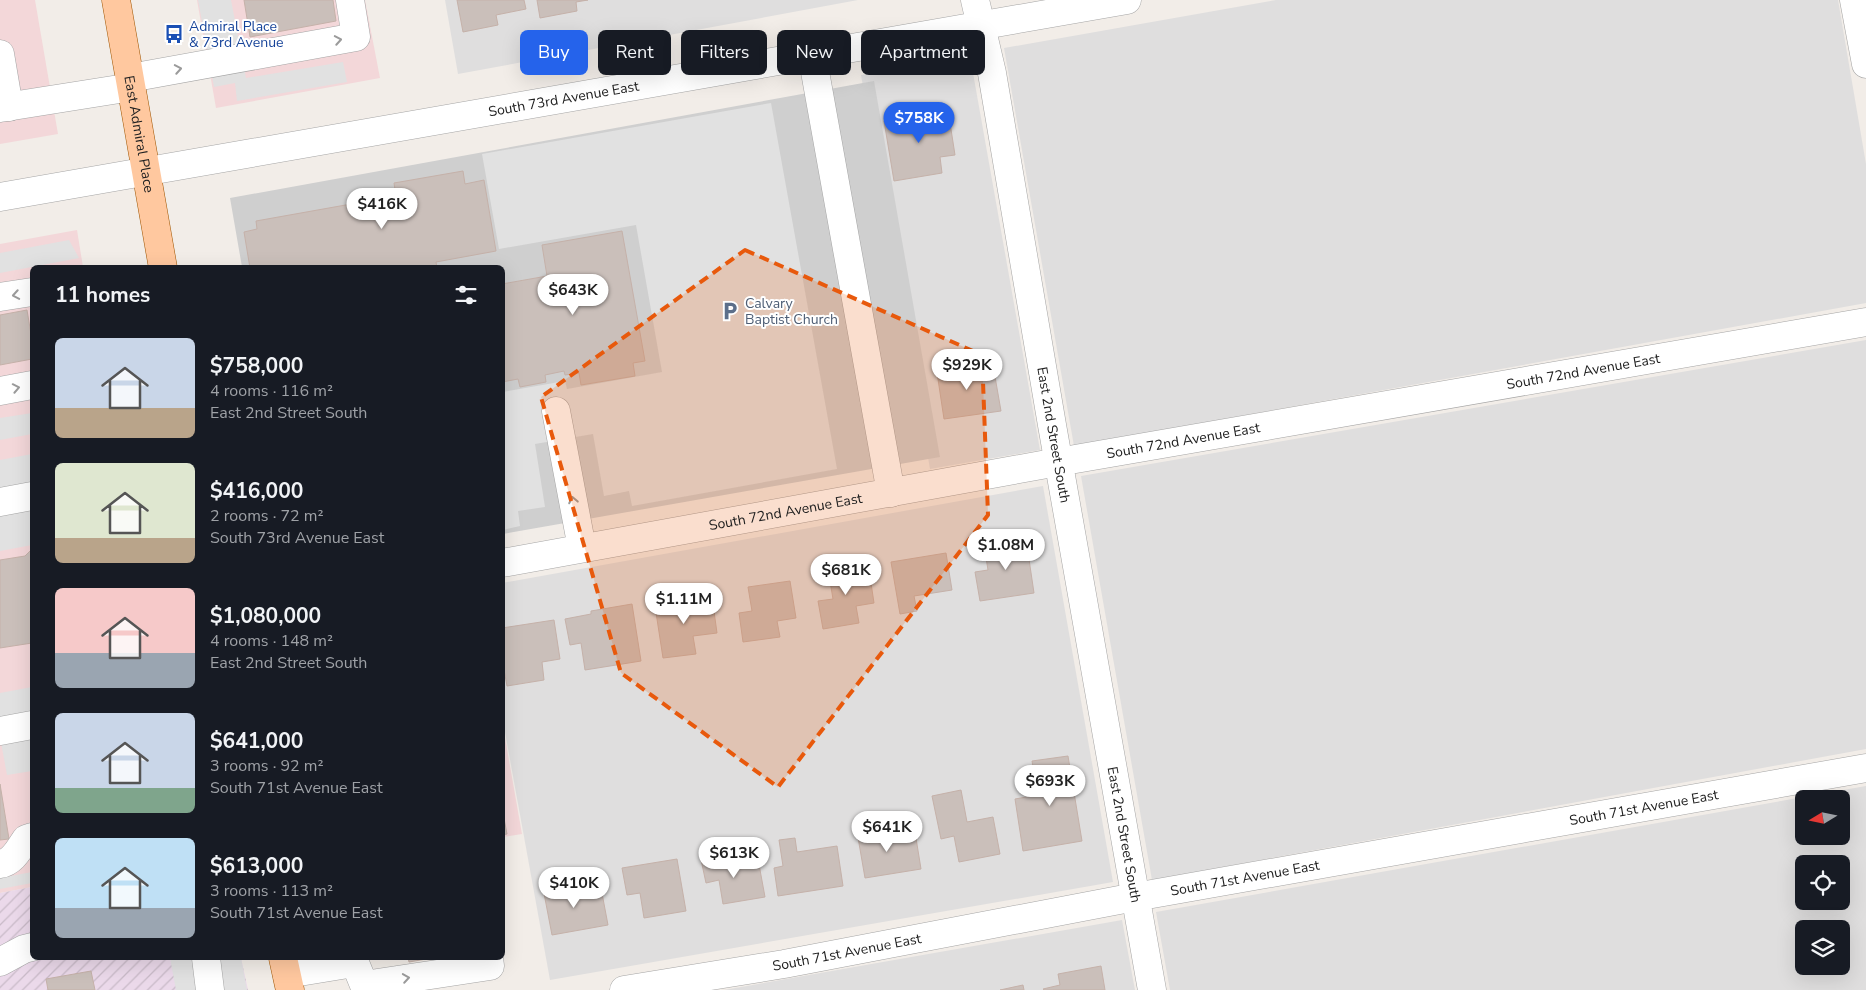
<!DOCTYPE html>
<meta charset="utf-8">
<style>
body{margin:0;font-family:"Nunito Sans",sans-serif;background:#242831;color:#f1f3f6;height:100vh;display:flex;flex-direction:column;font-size:19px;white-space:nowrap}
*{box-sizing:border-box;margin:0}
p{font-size:16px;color:#9ea1a6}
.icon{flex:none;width:28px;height:28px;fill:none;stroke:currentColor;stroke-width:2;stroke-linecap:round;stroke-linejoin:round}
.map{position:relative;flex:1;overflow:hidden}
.details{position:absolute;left:30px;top:265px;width:475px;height:695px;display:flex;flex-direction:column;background:#171b24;border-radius:8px;box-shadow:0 5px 20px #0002}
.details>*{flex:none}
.hud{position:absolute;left:520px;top:30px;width:475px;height:45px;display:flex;gap:10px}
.needle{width:32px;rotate:260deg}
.controls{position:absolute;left:1795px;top:790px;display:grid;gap:10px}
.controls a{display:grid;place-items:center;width:55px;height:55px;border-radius:8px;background:#171b24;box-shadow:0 5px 20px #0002;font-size:25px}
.price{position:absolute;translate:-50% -42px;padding:0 11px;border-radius:18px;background:#fff;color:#222;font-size:16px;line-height:32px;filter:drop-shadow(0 1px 2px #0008)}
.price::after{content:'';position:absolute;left:50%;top:30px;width:15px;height:11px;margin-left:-8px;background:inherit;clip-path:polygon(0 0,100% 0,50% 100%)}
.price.active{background:#2563eb;color:#fff}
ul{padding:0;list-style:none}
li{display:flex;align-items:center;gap:15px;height:125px;padding:0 25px}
li span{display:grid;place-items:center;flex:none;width:140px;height:100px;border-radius:8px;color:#555}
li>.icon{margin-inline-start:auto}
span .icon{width:60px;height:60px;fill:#fffc;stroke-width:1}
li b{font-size:21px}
h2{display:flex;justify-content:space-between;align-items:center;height:60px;padding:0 25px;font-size:21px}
.tag{padding:0 18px;border-radius:8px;background:#171b24;box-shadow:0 5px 20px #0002;font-size:18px;line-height:45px}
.tag.active{background:#2563eb;color:#fff}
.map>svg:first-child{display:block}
</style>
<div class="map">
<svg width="1866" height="990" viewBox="0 0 1866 990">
<defs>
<pattern id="industrial-furrows" width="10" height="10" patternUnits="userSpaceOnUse" patternTransform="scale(1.25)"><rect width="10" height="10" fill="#ebd9ea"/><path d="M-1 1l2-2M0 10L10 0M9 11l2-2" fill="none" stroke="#c9bac8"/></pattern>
</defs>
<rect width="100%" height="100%" fill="#f2ede8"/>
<g fill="#dfdede" fill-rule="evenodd">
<path d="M445,0H858L458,74Z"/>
<path d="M1276,0H1838L1866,164V303L1074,446L1004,48Z"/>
<path d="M970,56L1040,450L930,469L861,75Z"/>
<path d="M1866,340V749L1152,880L1081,476Z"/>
<path d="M1043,486L1113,882L550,980L503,721L502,583Z"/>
<path d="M1866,786V990H1170L1156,912ZM1804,799H1841V836H1804ZM1804,864H1841V901H1804ZM1804,929H1841V966H1804Z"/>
<path d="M1122,920L1135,990H724Z"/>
</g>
<g fill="#f3d7d9">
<path d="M0,0H35L58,134L0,144Z"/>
<path d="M197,0H365L380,78L216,108Z"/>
<path d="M77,230L83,267L32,268V887L0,893V244Z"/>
<path d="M502,721L522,834L503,837H502Z"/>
</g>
<path fill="url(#industrial-furrows)" d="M32,887V958H241L248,990H0V893Z"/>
<path fill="#cfcfcf" d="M874,81L940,457L503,534L502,268L242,267L230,198Z"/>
<g fill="#e1e1e1">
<path d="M198,0H231L246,78L343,62L347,82L237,101L235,83L214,87Z"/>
<path d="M771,103L837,469L632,506L629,491L604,496L593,434L535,444L545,507L518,511L520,526L503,530V392L565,381L567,389L662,372L636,225L499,249L482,154Z"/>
<path d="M69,240L79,258L0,273V253Z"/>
<path d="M32,413V434L0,440V418Z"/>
<path d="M32,454V522L31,523L32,545L0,551V460Z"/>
<path d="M32,687V771L7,775L0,737V693Z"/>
<path d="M32,872V883L0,889V878Z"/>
<path d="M170,958H241L247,990H176Z"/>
</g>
<g fill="#cabfba" stroke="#c5b1a9">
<path d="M244,0H333L336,21L250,37Z"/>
<path d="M457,0H524L526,9L496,15L498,25L463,32Z"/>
<path d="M537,0H588L576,2L577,11L540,18Z"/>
<path d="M948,110L955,155L940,157L942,173L894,181L884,121Z"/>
<path d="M463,171L465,184L484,180L496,251L436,262L437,268H250L244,232L257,229L256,221L396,196L394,183Z"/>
<path d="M622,231L645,361L633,363L635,376L581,385L579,373L565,375L564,371L545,375L546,382L520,387L518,379L502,382V284L547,276L542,245Z"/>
<path d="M27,310L32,340V359L0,365V315Z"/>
<path d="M965,361L967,375L994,371L1001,411L944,419L936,366Z"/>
<path d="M1026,539L1034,593L980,601L975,572L988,570L984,545Z"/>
<path d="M32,549V643L0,648V560L25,556Z"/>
<path d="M946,553L952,590L914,596L917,611L900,614L891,562Z"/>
<path d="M868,563L874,603L856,606L859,623L823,629L818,601L833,599L828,569Z"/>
<path d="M790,581L796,618L777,621L780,637L743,642L739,613L752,611L748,587Z"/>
<path d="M712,597L717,633L693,636L696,654L663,658L655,606Z"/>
<path d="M632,604L641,661L585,670L581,643L570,645L565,619L591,614V611Z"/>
<path d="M554,620L560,659L542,662L544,680L507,686L502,659V628Z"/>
<path d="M1068,756L1082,841L1023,851L1015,799L1038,795L1032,761Z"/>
<path d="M0,784L9,839L0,840Z"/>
<path d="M961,790L967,822L993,817L1000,854L959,862L954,836L941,839L932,796Z"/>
<path d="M502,808L507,834L502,835Z"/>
<path d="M873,824L875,839L915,832L921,869L865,878L856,826Z"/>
<path d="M795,838L797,852L837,846L843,886L778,896L774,868L783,866L779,840Z"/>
<path d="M716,852L718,866L758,859L765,897L723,904L719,880L706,883L700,855Z"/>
<path d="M677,859L686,911L644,918L640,893L627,895L622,868Z"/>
<path d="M559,880L562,894L601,888L608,925L552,935L542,883Z"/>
<path d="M408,958H432L409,962Z"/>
<path d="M1101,966L1105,990H1044L1043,989L1060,985L1058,974Z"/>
<path d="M91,971L95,990H48L46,979Z"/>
<path d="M1023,985L1024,990H1000Z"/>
</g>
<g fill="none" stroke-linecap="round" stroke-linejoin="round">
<g stroke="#a5a5a5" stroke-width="29">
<g id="minor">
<path id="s1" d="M975,0L992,73L1052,425L1152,990"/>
<path d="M1854,0L1866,64"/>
<path d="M0,54L9,107"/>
<path d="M812,55L891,493"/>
<path d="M130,78L356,37L350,0"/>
<path d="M0,108L132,87"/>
<path id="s2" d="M0,197L1127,0"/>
<path d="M0,297L32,292"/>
<path d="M0,391L32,385"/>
<path d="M556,411L582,548"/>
<path d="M0,502L32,496"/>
<path id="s3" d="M502,563L1058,462L1866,322"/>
<path d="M0,731L32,725"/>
<path d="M0,864C13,862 19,849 26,839L32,837"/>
<path d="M206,958L210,990"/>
<path d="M353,958L364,985L490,966L489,958"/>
<path d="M0,962L24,949L32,947"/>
<path d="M287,974L354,963"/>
<path id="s4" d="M624,990L784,964L1135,897L1866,768"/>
</g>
</g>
<g stroke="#9e5400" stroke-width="29">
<g id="major">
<path id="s5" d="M116,0L163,268"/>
<path d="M283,958L290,990"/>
</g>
</g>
<use href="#minor" stroke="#fff" stroke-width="28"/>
<use href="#major" stroke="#ffc89f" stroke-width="28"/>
</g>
<defs><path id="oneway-chevron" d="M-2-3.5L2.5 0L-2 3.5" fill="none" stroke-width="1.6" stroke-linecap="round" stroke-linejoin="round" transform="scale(1.25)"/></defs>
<g stroke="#9b9b9b">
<use href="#oneway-chevron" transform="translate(338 40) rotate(-10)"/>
<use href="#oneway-chevron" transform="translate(178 69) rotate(-10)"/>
<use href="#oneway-chevron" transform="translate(16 295) rotate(170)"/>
<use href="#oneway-chevron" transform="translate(16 388) rotate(-11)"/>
<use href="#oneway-chevron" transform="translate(573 500) rotate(-101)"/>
<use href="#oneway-chevron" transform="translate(406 978) rotate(-9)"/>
</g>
<path fill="#e8590c" fill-opacity="0.2" stroke="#e8590c" stroke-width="4" stroke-dasharray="10 6" stroke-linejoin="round" d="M745,250L982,355L988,515L778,787L621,673L541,397Z"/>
<defs>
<g id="bus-bare" transform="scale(1.5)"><path d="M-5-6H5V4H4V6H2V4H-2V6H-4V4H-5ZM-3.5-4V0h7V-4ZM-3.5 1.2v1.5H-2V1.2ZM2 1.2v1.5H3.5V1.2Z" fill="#1a4fb4" stroke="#fff" stroke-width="2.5" paint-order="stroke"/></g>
<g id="parking-bare" transform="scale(1.5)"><path d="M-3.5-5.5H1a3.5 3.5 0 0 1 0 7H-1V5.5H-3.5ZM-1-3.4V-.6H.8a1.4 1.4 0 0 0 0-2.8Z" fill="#5c6f8a" stroke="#fff" stroke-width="2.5" paint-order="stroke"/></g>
</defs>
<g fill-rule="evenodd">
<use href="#bus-bare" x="174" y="34"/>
<use href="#parking-bare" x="730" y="311"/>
</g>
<g text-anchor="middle" stroke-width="4" stroke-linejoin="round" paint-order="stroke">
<g font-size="14" fill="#164399" stroke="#fff" text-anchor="start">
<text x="189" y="31">Admiral Place<tspan x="189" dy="16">&amp; 73rd Avenue</tspan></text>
</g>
<g font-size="14" fill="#212121" stroke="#fff">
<text dy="5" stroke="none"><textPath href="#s2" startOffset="572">South 73rd Avenue East</textPath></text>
<text dy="5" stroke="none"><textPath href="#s5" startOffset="136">East Admiral Place</textPath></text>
<text dy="5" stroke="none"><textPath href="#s3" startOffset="1098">South 72nd Avenue East</textPath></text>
<text dy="5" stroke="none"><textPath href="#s1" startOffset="442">East 2nd Street South</textPath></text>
<text dy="5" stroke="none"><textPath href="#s3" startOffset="692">South 72nd Avenue East</textPath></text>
<text dy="5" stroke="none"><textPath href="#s3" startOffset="288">South 72nd Avenue East</textPath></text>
<text dy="5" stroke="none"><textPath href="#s4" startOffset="1036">South 71st Avenue East</textPath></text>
<text dy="5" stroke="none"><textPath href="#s1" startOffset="848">East 2nd Street South</textPath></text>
<text dy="5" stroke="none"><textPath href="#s4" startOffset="631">South 71st Avenue East</textPath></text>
<text dy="5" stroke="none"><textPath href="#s4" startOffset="226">South 71st Avenue East</textPath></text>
</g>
<g font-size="14" fill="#4e5e75" stroke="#fff" text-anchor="start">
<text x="745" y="308">Calvary<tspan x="745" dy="16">Baptist Church</tspan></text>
</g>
</g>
</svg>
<div class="controls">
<a><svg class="needle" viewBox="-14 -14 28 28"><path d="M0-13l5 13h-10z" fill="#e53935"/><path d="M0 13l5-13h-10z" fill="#9ea1a6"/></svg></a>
<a><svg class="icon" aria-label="locate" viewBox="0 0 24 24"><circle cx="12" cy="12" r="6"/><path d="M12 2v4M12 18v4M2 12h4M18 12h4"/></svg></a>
<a><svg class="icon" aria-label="layers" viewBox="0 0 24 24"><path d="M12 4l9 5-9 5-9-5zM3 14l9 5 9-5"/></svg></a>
</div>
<b class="price active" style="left:919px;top:144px">$758K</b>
<b class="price" style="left:382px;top:230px">$416K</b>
<b class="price" style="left:573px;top:316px">$643K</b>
<b class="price" style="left:967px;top:391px">$929K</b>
<b class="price" style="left:1006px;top:571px">$1.08M</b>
<b class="price" style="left:846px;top:596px">$681K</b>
<b class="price" style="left:684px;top:625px">$1.11M</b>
<b class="price" style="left:1050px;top:807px">$693K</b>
<b class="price" style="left:887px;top:853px">$641K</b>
<b class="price" style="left:734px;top:879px">$613K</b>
<b class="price" style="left:574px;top:909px">$410K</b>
<div class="hud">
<a class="tag active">Buy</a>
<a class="tag">Rent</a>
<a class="tag">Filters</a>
<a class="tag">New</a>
<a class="tag">Apartment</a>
</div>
<section class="details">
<h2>11 homes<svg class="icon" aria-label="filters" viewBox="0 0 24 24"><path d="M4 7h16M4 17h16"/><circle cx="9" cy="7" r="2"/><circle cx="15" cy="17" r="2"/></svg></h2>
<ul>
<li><span style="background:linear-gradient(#c9d6e8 70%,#b9a48a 0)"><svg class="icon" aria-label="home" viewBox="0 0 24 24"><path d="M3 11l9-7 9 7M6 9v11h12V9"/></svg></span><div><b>$758,000</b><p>4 rooms · 116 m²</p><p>East 2nd Street South</p></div></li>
<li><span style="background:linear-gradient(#dfe7d0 75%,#b9a48a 0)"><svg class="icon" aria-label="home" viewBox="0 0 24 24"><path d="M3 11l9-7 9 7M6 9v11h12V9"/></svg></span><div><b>$416,000</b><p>2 rooms · 72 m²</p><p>South 73rd Avenue East</p></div></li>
<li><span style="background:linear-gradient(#f6c9c9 65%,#9aa5b1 0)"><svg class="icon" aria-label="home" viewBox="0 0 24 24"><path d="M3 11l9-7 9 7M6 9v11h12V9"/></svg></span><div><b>$1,080,000</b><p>4 rooms · 148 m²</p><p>East 2nd Street South</p></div></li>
<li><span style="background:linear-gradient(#c9d6e8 75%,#7fa58c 0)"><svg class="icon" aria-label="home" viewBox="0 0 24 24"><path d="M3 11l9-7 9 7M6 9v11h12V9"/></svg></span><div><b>$641,000</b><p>3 rooms · 92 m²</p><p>South 71st Avenue East</p></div></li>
<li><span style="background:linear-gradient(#bfe0f5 70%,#9aa5b1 0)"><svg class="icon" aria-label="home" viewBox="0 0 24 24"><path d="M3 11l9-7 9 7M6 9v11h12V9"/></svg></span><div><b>$613,000</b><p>3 rooms · 113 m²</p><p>South 71st Avenue East</p></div></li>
</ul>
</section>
</div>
